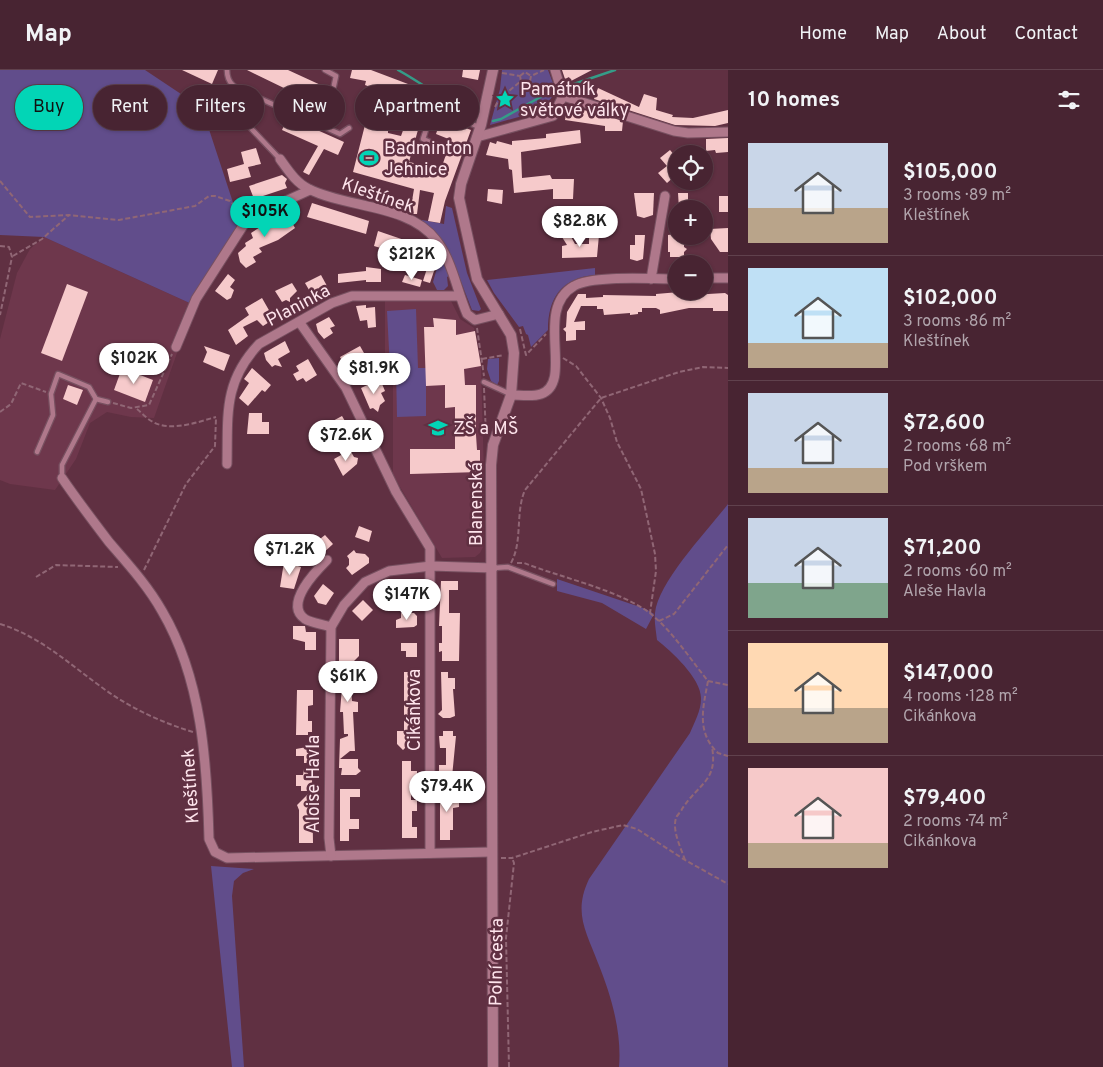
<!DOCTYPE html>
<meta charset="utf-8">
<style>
body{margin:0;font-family:Overpass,sans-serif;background:#52303e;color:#f1f3f6;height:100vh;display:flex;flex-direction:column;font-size:19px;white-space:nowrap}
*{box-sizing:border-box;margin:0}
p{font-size:16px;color:#b1a4ac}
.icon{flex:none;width:28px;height:28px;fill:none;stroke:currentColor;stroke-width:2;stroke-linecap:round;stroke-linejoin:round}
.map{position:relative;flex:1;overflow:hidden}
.sheet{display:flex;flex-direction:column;background:#482432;width:375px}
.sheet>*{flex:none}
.guide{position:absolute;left:15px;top:15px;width:475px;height:45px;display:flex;gap:10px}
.tools{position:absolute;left:668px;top:75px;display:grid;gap:10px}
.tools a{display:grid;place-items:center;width:45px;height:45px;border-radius:50%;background:#482432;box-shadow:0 1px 4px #0004,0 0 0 1px #60414d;font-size:25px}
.price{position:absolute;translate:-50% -42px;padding:0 11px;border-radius:18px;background:#fff;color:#222;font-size:16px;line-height:32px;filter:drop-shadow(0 1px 2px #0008)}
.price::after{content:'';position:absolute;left:50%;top:30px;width:15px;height:11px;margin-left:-8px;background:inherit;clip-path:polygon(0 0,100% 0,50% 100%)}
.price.on{background:#02d5b6;color:#111}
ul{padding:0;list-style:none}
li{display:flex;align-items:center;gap:15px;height:125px;padding:0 20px}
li+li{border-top:1px solid #60414d}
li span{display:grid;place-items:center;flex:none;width:140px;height:100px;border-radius:0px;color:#555}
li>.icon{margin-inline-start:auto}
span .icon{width:60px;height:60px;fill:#fffc;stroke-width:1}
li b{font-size:21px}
h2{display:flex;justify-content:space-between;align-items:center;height:60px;padding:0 20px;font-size:21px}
.tag{padding:0 18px;border-radius:22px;background:#482432;box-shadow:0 1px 4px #0004,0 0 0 1px #60414d;font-size:18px;line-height:45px}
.tag.on{background:#02d5b6;color:#111}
header{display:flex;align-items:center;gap:30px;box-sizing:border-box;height:70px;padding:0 25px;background:#482432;border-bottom:1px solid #60414d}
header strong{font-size:24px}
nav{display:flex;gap:28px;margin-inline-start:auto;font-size:18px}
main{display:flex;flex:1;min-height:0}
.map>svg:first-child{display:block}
</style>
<header>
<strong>Map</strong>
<nav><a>Home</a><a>Map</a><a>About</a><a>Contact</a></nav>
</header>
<main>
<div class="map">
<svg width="728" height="997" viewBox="0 0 728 997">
<rect width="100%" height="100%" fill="#603042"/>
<g fill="#6e374c">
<path d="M44,167L194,235L154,348L131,347L107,342L90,353L76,389L55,420L10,414L0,410V269L17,203L30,179Z"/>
<path d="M385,228L450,229L460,249L474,258L481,296L484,405V475L480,483L475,487L442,488L393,405V311L385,300Z"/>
</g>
<g fill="#614d8b">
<path d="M0,0H145L202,38L243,163L194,235L44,167L0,165Z"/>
<path d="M502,0H548L556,21L543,40L490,55L500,19Z"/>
<path d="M446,136L452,138L467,203L481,239L479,241L472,240L458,204L421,152L422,150L444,154Z"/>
<path d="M434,185L441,187L449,206L447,207L448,216L444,220H437L433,212L439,191L433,187Z"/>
<path d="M595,198V205C562,208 548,227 548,260L531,277L528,265L526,264L523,256L519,257L494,223L487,210Z"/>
<path d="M416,239L418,298H426V346L397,347L396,299H390L387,241Z"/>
<path d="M499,288V311L497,315L491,311L487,299L488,289Z"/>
<path d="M728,434V997H619C622,962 611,925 598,893C586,861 573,843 589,809L690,663C694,653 701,641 701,629C702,609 671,581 657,570C656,561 654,551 655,543C658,512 708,460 728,434Z"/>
<path d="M557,509L646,539L654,544L646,559L602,533L557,521Z"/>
<path d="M211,796L254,799L243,803L234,811L232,826L244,997H232Z"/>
</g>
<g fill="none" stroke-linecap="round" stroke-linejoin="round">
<g stroke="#359c88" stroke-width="2.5">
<path d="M398,0C425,15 449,34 476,47"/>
<path d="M568,16L615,0"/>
<path d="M493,51L501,49L553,20"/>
</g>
</g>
<g fill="#f6cacb">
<path d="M182,0H218L212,14Z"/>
<path d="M247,0H288L325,17L316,37L284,23L286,19Z"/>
<path d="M352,0H371L408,14L402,29L365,15L366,11L350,8Z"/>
<path d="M463,0H480L478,10L462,7Z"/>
<path d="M562,0H592L571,11L569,7L565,9Z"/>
<path d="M598,18L639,37L644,24L657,28L656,40L673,45L672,47L693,48L728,40V53L715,56L675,55L594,29Z"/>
<path d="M411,38L423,42L409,92L441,99L451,70L436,64L438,58L435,57L438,48L471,60L445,131L440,153L428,151L434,123L420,120L417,144H412L410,143L414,119L353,102L365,55L388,61V63L401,66Z"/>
<path d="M567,38L589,41L623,51L622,61H605V56L565,50Z"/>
<path d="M288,47L344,72L338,85L324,79L309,105L303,102L318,76L282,60Z"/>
<path d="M580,60L581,73L521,82L522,108L550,105L552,109H574L573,129H553V119L514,123L512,100L509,99L508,89L486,85L490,72L496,74L497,71L512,75V71L546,68V64Z"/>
<path d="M728,68V82L716,83L715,80L706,81V69Z"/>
<path d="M256,78L261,94L248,97L251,107L230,112L227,99L244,94L241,82Z"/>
<path d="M670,80L676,87V105L667,113L658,103L667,96L660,88Z"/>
<path d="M282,105L287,109L285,113L287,118L254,129L249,116Z"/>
<path d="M488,119L503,120L502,134L487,131Z"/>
<path d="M634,123H654L653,145L644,148L637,146Z"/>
<path d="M678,123H688V131H693V139H679Z"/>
<rect x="719" y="126" width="9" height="16"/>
<path d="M312,133L369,151L366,164L307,147Z"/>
<path d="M287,144L295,158L278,170L259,178L262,182L253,187L256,192L246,198L240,192L238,183L246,176L245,173L253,168L251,163L268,152Z"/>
<path d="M728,158V182H720L711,169L710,159Z"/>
<path d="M378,161L413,173L410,187L374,176Z"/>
<path d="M569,163L575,174H589V165H599L597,187L562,188V176L567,175L562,167Z"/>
<path d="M676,164V171H684V177L687,179L684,182V187H670V182H668V165Z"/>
<path d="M635,165H645L643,189L637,191L630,189V175H635Z"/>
<path d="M430,189L437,192L430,213L423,211Z"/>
<path d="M366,197L381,199V212H366V210L338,213V204L366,201Z"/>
<path d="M228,204L235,210L230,217L234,220L231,228L227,230L215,221Z"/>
<path d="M321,205L327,216L319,223L312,225L305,213Z"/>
<path d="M405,205L422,210L420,217L402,212Z"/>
<path d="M292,213L297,221L290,228V232L286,230L282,232L275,221Z"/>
<path d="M67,214L88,222L62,291L41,283Z"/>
<path d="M691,221V225L725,223L728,225V241H713V238H689L660,244V240L656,238H642V242H638V244L630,245V243L604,245L603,239H597V236H581L574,252L585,251V260H576V270L566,271V262L563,259L566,257L567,242L578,224H586V228L603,227V225L656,226V224Z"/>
<path d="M262,228L274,249L263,256L257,250L243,257L248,266L236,275L228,260L249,245L245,238Z"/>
<path d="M366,235V238L375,237L376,257L368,258L367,250L360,251L356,236Z"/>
<path d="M329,247L335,256L330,258L333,263L324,269L318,262L316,254Z"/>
<path d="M433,248L456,250V265L475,261L481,296L464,299L465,315H476V365L477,380H480V402L410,404V379H455V337L445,338V315L426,316L424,257H434Z"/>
<path d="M285,271L290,282L278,289L282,297L275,295L272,297L266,290L264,283Z"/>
<path d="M204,276L230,285L224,301L203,292L207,282Z"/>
<path d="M360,276L364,283L353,290L360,303L351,308L340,287Z"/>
<path d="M308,289L317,305L306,312L303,308L297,311L293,304L299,301L296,296Z"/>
<path d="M122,298L153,310L145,332L114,320Z"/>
<path d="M252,298L271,315L265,322L262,320L248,336L239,328L249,313L244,309Z"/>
<path d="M380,309L385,321L381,323L385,331L380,335L378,342L373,338L370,339L361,318Z"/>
<path d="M68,315L83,320L77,335L63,329Z"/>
<path d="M249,343H262V352H269V364H247Z"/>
<path d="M342,346L352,363L344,367L338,359L334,361L329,353Z"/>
<path d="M350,380L354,387L358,388L357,394L343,406L334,389Z"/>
<path d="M359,456L372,461L369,472L355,467Z"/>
<path d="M325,465L333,474L320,486L311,476Z"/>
<path d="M354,480L356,483L365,484L369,488V493L352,505L346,498L349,495V489L347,486Z"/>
<path d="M284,492L301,497L294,519L280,517Z"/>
<path d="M441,511H458V520H449V543H460L459,591H442V581L439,582V573H442V556H439Z"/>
<path d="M396,512H415V529H404V523H396Z"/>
<path d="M323,514L334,523L326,535L318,533L314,526Z"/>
<path d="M363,530L373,540L362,551L352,541Z"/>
<path d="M401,543H414L417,546V555L414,557L396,558V550L401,548Z"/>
<path d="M293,556H305L306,562H316V580H305V572L293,569Z"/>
<path d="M339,569H359V586L347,598H359V607L354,606V617H351L352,631L358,632V642H353L355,681H350L340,689H358V698L361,701L356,705H341L342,698H339L340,669L348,666V664H344L343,642H340L342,617H339Z"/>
<path d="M401,573H417V587H406V581H401Z"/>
<path d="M404,602H417V670H409V674L403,680L397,674V661H404Z"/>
<path d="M441,602H448V608H455V619H453L455,646L450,648H443L438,644L442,640Z"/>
<path d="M297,620H313V635L308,636V651H312V662H308V665H296Z"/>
<path d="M443,661H453V666H456L452,707H439V695H446V678H440L439,666H443Z"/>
<path d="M307,677L312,678V693H304V686H296V679Z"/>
<path d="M402,691H411V701H417V711H411V730H417V741H412V757H417V768H402Z"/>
<path d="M304,699L312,708L313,773H299V740L297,735L311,721H301V716H296V705H303Z"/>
<path d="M340,719H360V727H350V749H359V759H349V771H340Z"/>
<path d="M440,721L459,723V737L453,738V760H450V770H440Z"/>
</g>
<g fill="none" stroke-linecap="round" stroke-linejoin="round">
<g stroke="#775060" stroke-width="7">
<g id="service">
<path d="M227,0C227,17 239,19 252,25L243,44L244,51L280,89"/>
<path d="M325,0L336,6L325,57"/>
<path d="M252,25L340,64L349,58"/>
<path d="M369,38L386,41L408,32H416L433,38"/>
<path d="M441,77L423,69L433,38L479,57"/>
<path d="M484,312L510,324"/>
<path d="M37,382L53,345L51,324L58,304L89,317L96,329"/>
<path d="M62,408V395L96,329L108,332"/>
<path d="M493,498L508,497L553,514"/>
</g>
</g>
<g stroke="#775060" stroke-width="11">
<g id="minor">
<path d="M563,26L674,61L688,63L728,62"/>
<path d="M477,67L553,46L563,26L555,0"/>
<path d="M280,89C288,100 296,113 309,119C346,138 409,134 436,170C452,190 457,221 467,244L475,250L499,244"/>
<path d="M704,208H728"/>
<path d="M651,209L665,126"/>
<path d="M300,253L346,318L396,422L430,478V783"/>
<path d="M176,277L196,229L248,148L310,120"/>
<path d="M511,325C520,325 533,327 541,324C575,312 533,239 574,216C592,205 653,209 676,209"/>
<path d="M227,394C228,345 223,312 259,274L332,233L352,226H459"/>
<path d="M62,408C77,430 93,451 109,472C128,494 148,516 162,541C202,609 207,693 209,769L215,782L227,788L491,782"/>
<path d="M327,490C317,500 283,534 305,549C311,553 323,554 331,557"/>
<path d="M331,786L329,768L331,557L344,535L365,512L389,501L431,496L493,498"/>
</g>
</g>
<g stroke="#775060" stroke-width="12">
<path id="tertiary" d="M493,997L491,395L493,375L511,325L514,283L511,265L477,209L459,128L461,114L481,55L493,0"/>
</g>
<g stroke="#906675" stroke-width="2" stroke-dasharray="5 2.5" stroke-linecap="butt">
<path d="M502,3L520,6"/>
<path d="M520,6L521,11L526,13L530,11L531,6L544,0"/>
<path d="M520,6L525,2L531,6"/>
<path d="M495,37L499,29L521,11"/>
<path d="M0,111L30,147L69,145L119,150L195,136L209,126H215L230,131L241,144"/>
<path d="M0,176L9,177L12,187L0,245"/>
<path d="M13,186L42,169L69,145"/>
<path d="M477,258L484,306"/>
<path d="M520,259L525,281"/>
<path d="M525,281L526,285L546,264"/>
<path d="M563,288L576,296L601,328L610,348L617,372L641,419L655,484L656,501L650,543"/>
<path d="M482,289L504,285"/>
<path d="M484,318L486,366"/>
<path d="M113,333L131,338L149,335L172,284"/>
<path d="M137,339C142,343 147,349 153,352C171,362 198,352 216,347"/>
<path d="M0,342L11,334L21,313L46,322"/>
<path d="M511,493C523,471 515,443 525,420L601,328L679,302L703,297L728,298"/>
<path d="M517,493H524C562,508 620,520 651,544C674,563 690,589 708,611C703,638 696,662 718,683L728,686"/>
<path d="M144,500L186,414L215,376L216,348"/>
<path d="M36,507L56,495L118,497"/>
<path d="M659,551L674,544L728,475"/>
<path d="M0,554C39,566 67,592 100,616C128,637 160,652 193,662"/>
<path d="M708,611L728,615"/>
<path d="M501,788H512L592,762L623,755L637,759L685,790L728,814"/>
<path d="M685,790C681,778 672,761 676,748C677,745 681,742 682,739C699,713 718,711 712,677"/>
<path d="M509,997L506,868L514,793L512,788"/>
</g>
<use href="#service" stroke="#af788b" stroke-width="4.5"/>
<use href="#minor" stroke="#af788b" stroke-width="9"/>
<use href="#tertiary" stroke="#af788b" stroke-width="10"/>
</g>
<defs>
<g id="sight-bare" transform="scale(1.5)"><path d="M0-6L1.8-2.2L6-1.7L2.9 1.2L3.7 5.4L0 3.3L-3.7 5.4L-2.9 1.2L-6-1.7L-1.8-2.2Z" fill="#02d5b6" stroke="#603042" stroke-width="2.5" paint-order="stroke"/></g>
<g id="stadium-bare" transform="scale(1.5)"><path d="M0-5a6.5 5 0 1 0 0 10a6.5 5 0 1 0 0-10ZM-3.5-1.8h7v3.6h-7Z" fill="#02d5b6" stroke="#603042" stroke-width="2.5" paint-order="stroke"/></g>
<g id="school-bare" transform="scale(1.5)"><path d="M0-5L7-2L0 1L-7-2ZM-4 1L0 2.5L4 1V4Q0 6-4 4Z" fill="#02d5b6" stroke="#603042" stroke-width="2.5" paint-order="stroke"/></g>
</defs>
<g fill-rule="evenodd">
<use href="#sight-bare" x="505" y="29"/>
<use href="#stadium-bare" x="369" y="88"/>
<use href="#school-bare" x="438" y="358"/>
</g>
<g text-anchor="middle" stroke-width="5" stroke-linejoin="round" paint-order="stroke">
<g font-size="18" fill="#fee4ec" stroke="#603042" text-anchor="start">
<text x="520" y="25">Památník<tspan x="520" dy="21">světové války</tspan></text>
<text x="384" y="84">Badminton<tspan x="384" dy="21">Jehnice</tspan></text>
<text x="453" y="364">ZŠ a MŠ</text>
</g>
<g font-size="18" fill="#fee4ec" stroke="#603042">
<text transform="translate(378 125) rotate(19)" y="6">Kleštínek</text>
<text transform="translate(298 235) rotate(-28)" y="6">Planinka</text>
<text transform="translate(476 434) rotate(-90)" y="6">Blanenská</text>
<text transform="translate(414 640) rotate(-90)" y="6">Cikánkova</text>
<text transform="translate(313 714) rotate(-90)" y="6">Aloise Havla</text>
<text transform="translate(190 716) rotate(-94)" y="6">Kleštínek</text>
<text transform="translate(496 892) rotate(-89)" y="6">Polní cesta</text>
</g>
</g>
</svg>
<div class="tools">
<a><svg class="icon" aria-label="locate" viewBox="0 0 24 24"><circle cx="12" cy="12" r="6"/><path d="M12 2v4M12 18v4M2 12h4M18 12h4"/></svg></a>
<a>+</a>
<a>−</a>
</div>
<b class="price on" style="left:265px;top:168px">$105K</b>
<b class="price" style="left:580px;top:178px">$82.8K</b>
<b class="price" style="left:412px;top:211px">$212K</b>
<b class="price" style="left:134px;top:315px">$102K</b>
<b class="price" style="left:374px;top:325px">$81.9K</b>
<b class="price" style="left:346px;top:392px">$72.6K</b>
<b class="price" style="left:290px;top:506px">$71.2K</b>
<b class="price" style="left:407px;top:551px">$147K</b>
<b class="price" style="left:348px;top:633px">$61K</b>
<b class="price" style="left:447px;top:743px">$79.4K</b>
<div class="guide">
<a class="tag on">Buy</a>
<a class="tag">Rent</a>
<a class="tag">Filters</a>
<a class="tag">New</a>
<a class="tag">Apartment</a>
</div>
</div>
<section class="sheet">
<h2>10 homes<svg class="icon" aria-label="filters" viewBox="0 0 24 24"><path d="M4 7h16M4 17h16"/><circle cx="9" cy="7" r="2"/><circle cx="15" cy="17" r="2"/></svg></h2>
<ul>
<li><span style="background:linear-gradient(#c9d6e8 65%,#b9a48a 0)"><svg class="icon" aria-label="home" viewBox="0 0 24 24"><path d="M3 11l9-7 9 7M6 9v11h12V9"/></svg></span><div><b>$105,000</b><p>3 rooms · 89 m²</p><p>Kleštínek</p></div></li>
<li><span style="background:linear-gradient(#bfe0f5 75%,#b9a48a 0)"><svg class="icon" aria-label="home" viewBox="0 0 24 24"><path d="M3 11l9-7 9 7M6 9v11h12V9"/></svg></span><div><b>$102,000</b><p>3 rooms · 86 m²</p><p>Kleštínek</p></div></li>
<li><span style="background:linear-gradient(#c9d6e8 75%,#b9a48a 0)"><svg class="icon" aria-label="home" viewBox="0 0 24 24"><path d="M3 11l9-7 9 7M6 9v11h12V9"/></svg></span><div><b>$72,600</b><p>2 rooms · 68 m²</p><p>Pod vrškem</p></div></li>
<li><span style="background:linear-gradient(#c9d6e8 65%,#7fa58c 0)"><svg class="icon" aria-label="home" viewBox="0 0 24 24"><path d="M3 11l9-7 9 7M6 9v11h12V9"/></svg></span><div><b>$71,200</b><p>2 rooms · 60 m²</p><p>Aleše Havla</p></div></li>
<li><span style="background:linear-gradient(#ffd9b3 65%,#b9a48a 0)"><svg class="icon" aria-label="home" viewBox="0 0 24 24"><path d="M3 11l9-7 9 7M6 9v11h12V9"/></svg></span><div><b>$147,000</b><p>4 rooms · 128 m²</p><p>Cikánkova</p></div></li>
<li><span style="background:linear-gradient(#f6c9c9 75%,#b9a48a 0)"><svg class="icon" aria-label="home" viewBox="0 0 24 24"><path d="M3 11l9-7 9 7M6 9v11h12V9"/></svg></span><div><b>$79,400</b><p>2 rooms · 74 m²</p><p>Cikánkova</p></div></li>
</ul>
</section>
</main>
